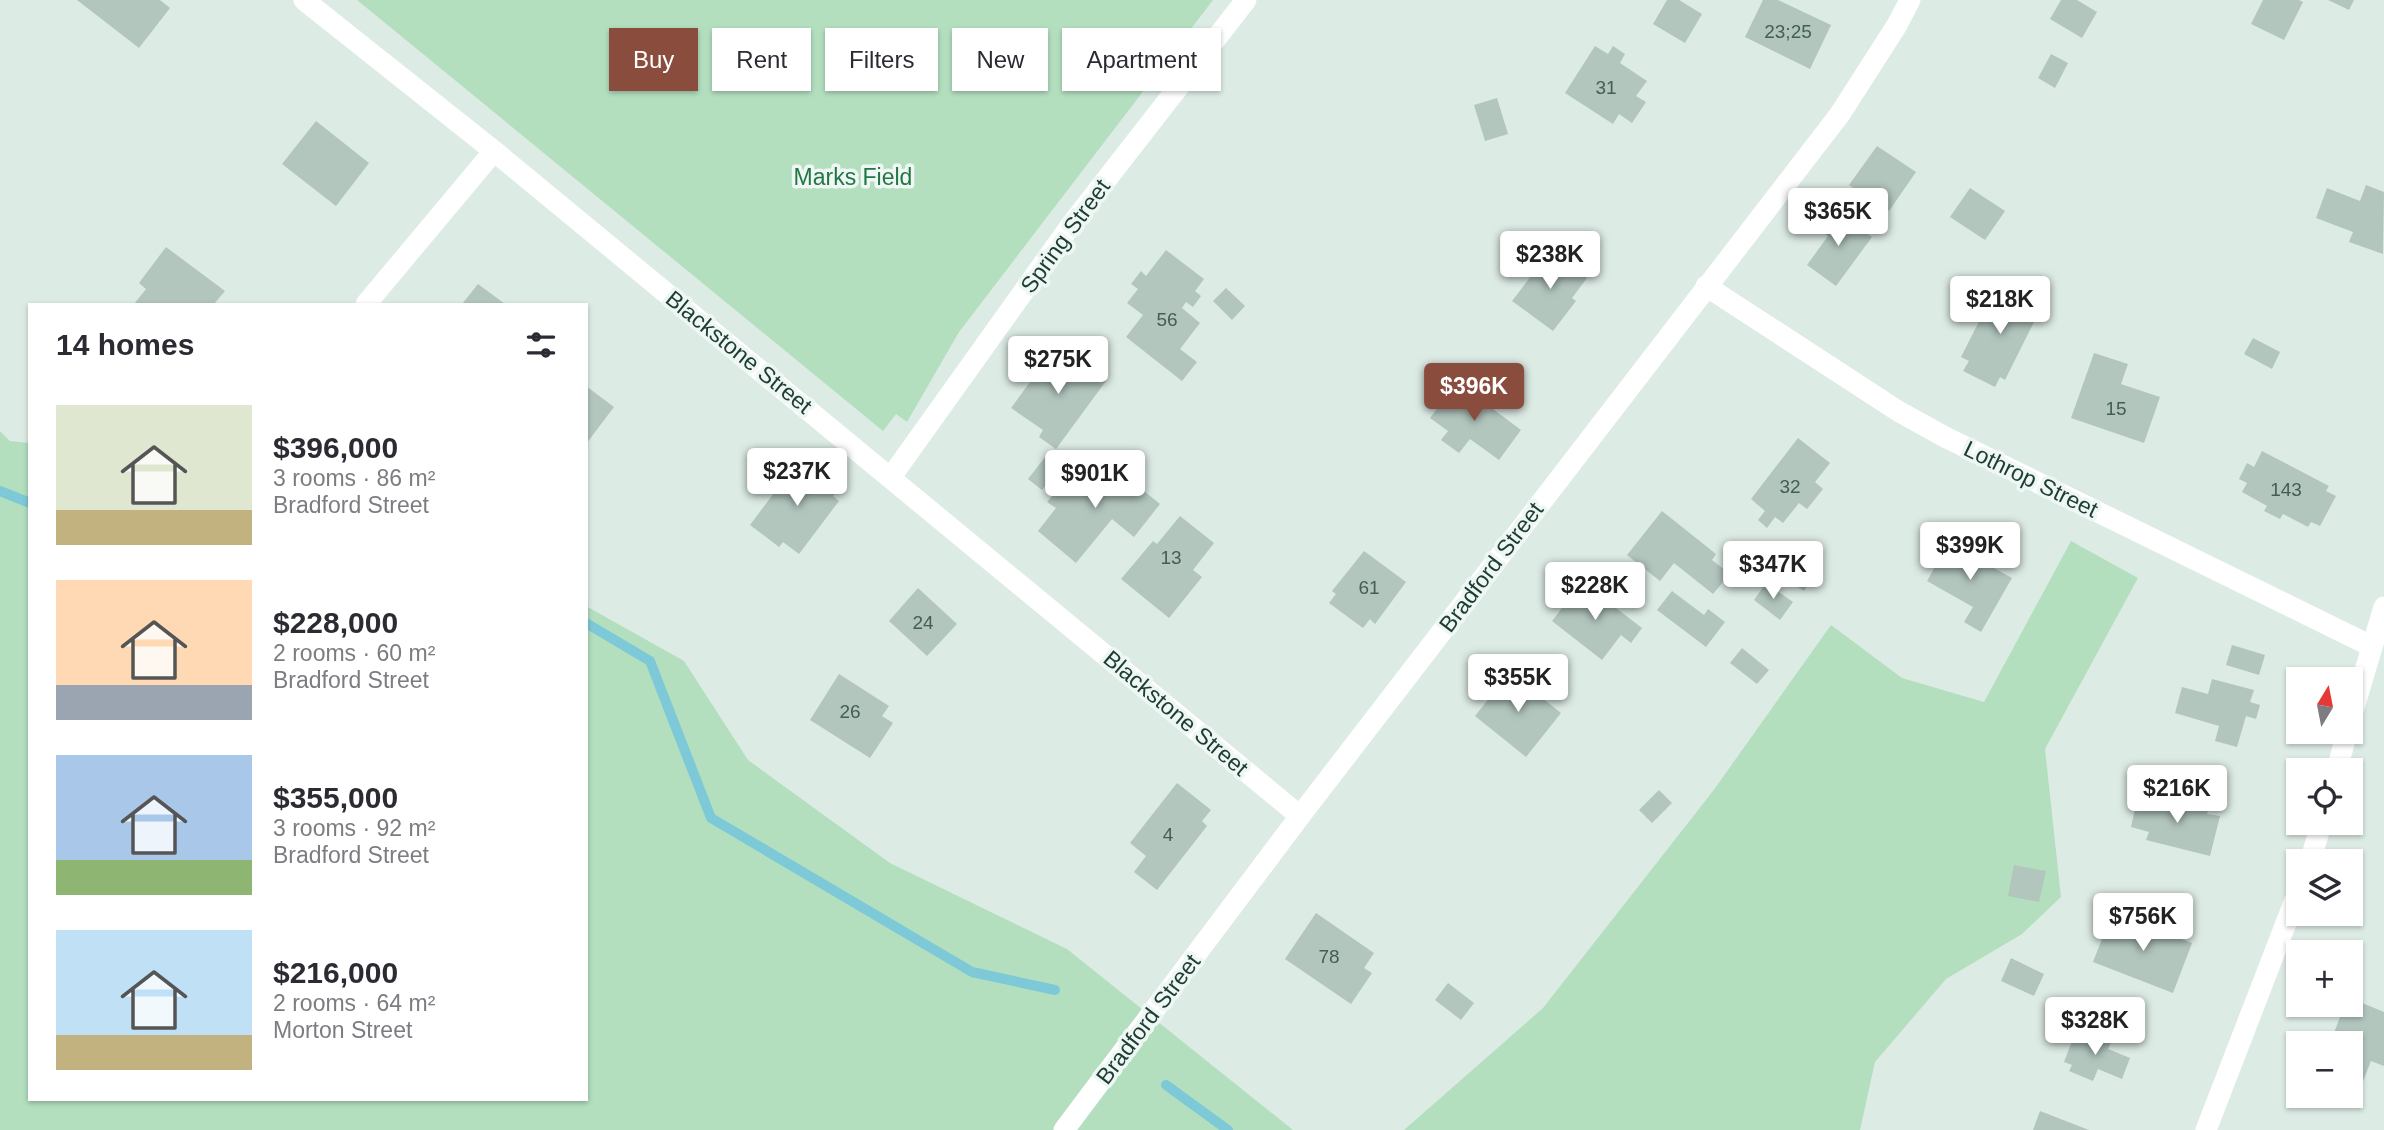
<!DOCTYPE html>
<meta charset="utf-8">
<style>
body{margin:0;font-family:Helvetica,sans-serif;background:#f2f2f3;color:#2b2b33;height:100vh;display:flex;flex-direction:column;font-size:26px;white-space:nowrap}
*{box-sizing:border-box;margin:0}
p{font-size:23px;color:#7c7c81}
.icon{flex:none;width:38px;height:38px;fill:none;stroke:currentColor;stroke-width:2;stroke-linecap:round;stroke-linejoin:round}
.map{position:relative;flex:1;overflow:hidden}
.details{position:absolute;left:28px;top:303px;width:560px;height:798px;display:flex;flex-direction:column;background:#fff;border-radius:0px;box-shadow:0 2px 5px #0004}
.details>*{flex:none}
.guide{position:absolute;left:609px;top:28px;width:665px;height:63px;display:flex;gap:14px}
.needle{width:46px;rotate:10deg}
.fabs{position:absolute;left:2286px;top:667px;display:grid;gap:14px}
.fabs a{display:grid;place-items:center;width:77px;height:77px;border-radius:0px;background:#fff;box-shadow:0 2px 5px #0004;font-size:35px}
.price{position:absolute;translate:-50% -60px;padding:0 16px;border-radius:7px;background:#fff;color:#222;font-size:23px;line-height:46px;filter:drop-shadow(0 2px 4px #0008)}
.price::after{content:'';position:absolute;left:50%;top:42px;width:21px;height:16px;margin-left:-10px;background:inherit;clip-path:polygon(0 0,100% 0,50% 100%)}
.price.on{background:#8a4c3c;color:#fff}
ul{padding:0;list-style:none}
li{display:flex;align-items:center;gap:21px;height:175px;padding:0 28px}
li span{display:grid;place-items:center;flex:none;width:196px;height:140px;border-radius:0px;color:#555}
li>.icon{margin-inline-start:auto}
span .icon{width:84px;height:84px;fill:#fffc;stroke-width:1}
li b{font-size:30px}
h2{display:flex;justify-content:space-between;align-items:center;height:84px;padding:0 28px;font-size:30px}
.tag{padding:0 24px;border-radius:0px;background:#fff;box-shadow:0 2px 5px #0004;font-size:24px;line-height:63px}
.tag.on{background:#8a4c3c;color:#fff}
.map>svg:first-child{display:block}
</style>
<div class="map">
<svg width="2384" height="1130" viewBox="0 0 2384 1130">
<rect width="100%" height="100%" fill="#ddebe5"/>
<g fill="#b3dfbf">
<path d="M357,0H1213L959,332L907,422L896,414L883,431Z"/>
<path d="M0,431L10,441L30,443V1099H586V606L684,661L748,760L890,863L1067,949L1293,1130H0Z"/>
<path d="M2071,541L2138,578L2045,749L2061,897L2022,934L1946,979L1875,1062L1860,1130H1404L1543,1008L1713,791L1831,625L1902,678L1984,702Z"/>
</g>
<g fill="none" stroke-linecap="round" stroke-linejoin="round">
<g stroke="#7ec9d7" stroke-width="10">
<path d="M0,491L30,503"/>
<path d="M586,623L650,661L711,818L972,972L1055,990"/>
<path d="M1166,1085L1228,1130"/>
</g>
</g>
<g fill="#b2c6be">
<path d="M77,0H160L170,8L139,48Z"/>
<path d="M1667,0H1679L1702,14L1685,43L1653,24Z"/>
<path d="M1763,0H1778L1831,25L1810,69L1745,37Z"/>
<path d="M2061,0H2077L2097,12L2082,38L2050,19Z"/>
<path d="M2263,0H2299L2303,2L2284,40L2251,24Z"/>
<path d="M2328,0H2354L2349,10Z"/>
<path d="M1595,46L1608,54L1613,46L1625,54L1620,63L1647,81L1636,96L1646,102L1632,123L1619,114L1613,124L1565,93Z"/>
<path d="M2051,54L2068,63L2055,88L2038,78Z"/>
<path d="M1497,98L1508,134L1485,141L1474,105Z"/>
<path d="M316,121L369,163L336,206L282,164Z"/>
<path d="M1877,146L1916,172L1889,211L1849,185Z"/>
<path d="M2366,185L2384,192L2383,254L2349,242L2353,232L2316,218L2327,188L2360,201Z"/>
<path d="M1970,188L2005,211L1985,240L1950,217Z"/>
<path d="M1834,210L1872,237L1836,286L1807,265L1828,236L1819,229Z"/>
<path d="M166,247L225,291L214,304H134L146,289L139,283Z"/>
<path d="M1166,250L1204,279L1195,291L1201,296L1193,307L1186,302L1182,308L1200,323L1180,349L1197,362L1182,381L1126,337L1143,315L1127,303L1138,289L1131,284L1141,271L1146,276Z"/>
<path d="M1551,250L1587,278L1572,298L1576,301L1553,331L1512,301Z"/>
<path d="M478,284L505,304H462Z"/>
<path d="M2012,287L2033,297L2029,304L2040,310L2005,380L2000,377L1995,387L1963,371L1969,361L1961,357L1995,290L2008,296Z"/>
<path d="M1226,288L1245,306L1232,320L1213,301Z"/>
<path d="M2253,338L2280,352L2272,369L2244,354Z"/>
<path d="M1057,345L1106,381L1056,449L1039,437L1043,430L1011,408Z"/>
<path d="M2094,353L2128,364L2121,384L2160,397L2144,443L2071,418Z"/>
<path d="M1457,382L1521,430L1499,460L1470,439L1459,453L1441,440L1448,431L1430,418Z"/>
<path d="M586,386L614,407L586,444Z"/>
<path d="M1798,438L1830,463L1815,482L1823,489L1807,509L1799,503L1783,523L1775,517L1767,528L1758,520L1765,511L1751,499Z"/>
<path d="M2262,451L2329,486L2326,491L2336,496L2320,526L2311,522L2308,527L2283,514L2280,519L2264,511L2267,506L2242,492L2247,483L2239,479L2247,463L2254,467Z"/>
<path d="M1046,456L1060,467L1042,490L1028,479Z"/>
<path d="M806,462L840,487L833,496L839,501L799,554L783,542L779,547L750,525L794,466L800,470Z"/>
<path d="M1078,465L1100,483L1114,467L1160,504L1134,537L1112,519L1076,563L1038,531L1056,508L1047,502Z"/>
<path d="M1662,511L1716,554L1712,560L1730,574L1713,594L1674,563L1660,581L1627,555Z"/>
<path d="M1180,516L1214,543L1193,570L1202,577L1169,618L1121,579L1153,541L1157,544Z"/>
<path d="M1957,540L1979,553L1976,558L2012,578L1981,632L1964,622L1973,607L1927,581L1948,544L1953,547Z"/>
<path d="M1364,551L1406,582L1375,624L1370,619L1363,628L1329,603L1336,594L1332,591Z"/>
<path d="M1797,562L1815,574L1804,591L1785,579Z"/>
<path d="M1582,582L1642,628L1631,643L1621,635L1602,660L1552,621Z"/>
<path d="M1766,583L1793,602L1780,620L1754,600Z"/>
<path d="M918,588L957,624L927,656L889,621Z"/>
<path d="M1672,591L1704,615L1708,609L1725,622L1706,647L1657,610Z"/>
<path d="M2232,645L2265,655L2259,675L2226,665Z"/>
<path d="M1742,648L1769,670L1757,684L1730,663Z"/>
<path d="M1510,672L1561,713L1526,757L1475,716Z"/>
<path d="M839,674L889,706L882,716L893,723L870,758L810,720Z"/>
<path d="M2212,679L2254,690L2250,702L2260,705L2256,719L2246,716L2237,747L2215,741L2219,726L2175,713L2182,687L2208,694Z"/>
<path d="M1177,783L1211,810L1202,821L1207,826L1157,890L1134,872L1146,856L1130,843Z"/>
<path d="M1659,790L1672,803L1652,823L1639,810Z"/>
<path d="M2138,795L2158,798L2157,804L2171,806L2173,800L2209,808L2207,814L2220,816L2210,856L2146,840L2149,832L2131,827Z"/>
<path d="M2014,865L2046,871L2039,902L2008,896Z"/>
<path d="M1316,913L1374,953L1364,968L1372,973L1351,1004L1285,959Z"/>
<path d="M2112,913L2192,943L2173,993L2093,962Z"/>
<path d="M2011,958L2044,974L2034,996L2001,981Z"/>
<path d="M1448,983L1474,1003L1461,1020L1435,1000Z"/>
<path d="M2350,998L2384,1012V1066L2371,1061L2362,1084L2350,1080V1043H2330L2345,1004H2350Z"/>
<path d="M2084,1028L2112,1040L2108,1049L2130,1058L2122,1079L2098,1069L2093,1081L2069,1071L2072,1065L2064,1062L2074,1036L2080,1039Z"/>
<path d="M2040,1111L2089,1130H2033Z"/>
</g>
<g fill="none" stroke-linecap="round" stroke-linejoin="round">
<g stroke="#fff" stroke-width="21">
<path d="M304,0L494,151L1300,816"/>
<path d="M1706,286L1898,411L1945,437L2371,646"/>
<path d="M366,304L494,151"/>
<path d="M891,477L1071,225L1246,0"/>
<path d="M1064,1130L1300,816L1840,114L1897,25L1910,0"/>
</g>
<g stroke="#fff" stroke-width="21">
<path d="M2350,721L2384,607"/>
<path d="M2337,770L2347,732"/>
<path d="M2310,861L2322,822"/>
<path d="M2206,1130L2298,892"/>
</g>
</g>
<g text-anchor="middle" stroke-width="7" stroke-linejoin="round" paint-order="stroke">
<g font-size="19" fill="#425e56">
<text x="1788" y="38">23;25</text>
<text x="1606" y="94">31</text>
<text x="1167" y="326">56</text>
<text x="2116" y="415">15</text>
<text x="1790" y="493">32</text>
<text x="2286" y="496">143</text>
<text x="1171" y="564">13</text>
<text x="1369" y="594">61</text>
<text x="923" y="629">24</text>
<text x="850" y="718">26</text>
<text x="1168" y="841">4</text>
<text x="1329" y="963">78</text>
</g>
<g font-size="23" fill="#237744" stroke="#eef7f3">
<text x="853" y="185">Marks Field</text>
</g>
<g font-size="23" fill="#1d3c34" stroke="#eef7f3">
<text transform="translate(1065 236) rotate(-54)" y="8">Spring Street</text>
<text transform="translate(739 352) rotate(39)" y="8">Blackstone Street</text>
<text transform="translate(2031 479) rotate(26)" y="8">Lothrop Street</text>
<text transform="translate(1491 567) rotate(-53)" y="8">Bradford Street</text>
<text transform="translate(1176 713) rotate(40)" y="8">Blackstone Street</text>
<text transform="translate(1148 1019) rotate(-53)" y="8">Bradford Street</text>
</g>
</g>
</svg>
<div class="fabs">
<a><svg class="needle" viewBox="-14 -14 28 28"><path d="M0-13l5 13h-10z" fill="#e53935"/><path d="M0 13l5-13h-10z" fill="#7c7c81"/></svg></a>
<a><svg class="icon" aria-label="locate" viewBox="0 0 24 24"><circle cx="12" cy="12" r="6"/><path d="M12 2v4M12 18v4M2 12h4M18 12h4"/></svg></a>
<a><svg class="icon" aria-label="layers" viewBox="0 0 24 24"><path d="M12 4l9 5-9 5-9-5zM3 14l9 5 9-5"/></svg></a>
<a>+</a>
<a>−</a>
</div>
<b class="price" style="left:1838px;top:248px">$365K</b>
<b class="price" style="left:1550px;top:291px">$238K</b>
<b class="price" style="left:2000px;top:336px">$218K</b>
<b class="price" style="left:1058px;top:396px">$275K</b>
<b class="price on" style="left:1474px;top:423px">$396K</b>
<b class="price" style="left:797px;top:508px">$237K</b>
<b class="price" style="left:1095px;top:510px">$901K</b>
<b class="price" style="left:1970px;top:582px">$399K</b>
<b class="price" style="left:1773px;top:601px">$347K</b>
<b class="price" style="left:1595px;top:622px">$228K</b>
<b class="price" style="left:1518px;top:714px">$355K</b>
<b class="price" style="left:2177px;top:825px">$216K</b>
<b class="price" style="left:2143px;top:953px">$756K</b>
<b class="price" style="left:2095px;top:1057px">$328K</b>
<div class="guide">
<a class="tag on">Buy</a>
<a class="tag">Rent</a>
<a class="tag">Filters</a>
<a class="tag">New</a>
<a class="tag">Apartment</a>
</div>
<section class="details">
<h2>14 homes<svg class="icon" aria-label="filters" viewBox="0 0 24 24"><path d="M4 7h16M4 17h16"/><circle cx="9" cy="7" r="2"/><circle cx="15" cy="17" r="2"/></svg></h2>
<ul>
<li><span style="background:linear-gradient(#dfe7d0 75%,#c2b280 0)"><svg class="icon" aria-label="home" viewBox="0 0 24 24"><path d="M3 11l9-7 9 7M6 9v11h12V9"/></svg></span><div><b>$396,000</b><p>3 rooms · 86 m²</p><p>Bradford Street</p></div></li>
<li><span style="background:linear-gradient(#ffd9b3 75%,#9aa5b1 0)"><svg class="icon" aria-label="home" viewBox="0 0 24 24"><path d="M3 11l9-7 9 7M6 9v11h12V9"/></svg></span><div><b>$228,000</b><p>2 rooms · 60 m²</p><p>Bradford Street</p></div></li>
<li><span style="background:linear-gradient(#a9c7e8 75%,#8fb573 0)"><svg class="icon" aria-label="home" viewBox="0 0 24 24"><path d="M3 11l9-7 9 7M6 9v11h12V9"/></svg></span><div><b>$355,000</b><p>3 rooms · 92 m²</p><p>Bradford Street</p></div></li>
<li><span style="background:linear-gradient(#bfe0f5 75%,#c2b280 0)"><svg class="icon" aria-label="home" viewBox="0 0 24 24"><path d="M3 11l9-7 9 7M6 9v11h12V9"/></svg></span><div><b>$216,000</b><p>2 rooms · 64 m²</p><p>Morton Street</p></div></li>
</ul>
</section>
</div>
